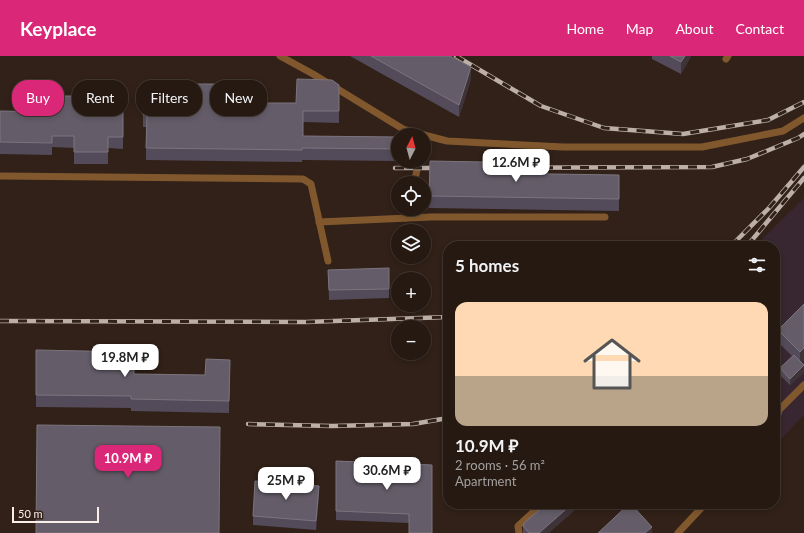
<!DOCTYPE html>
<meta charset="utf-8">
<style>
body{margin:0;font-family:Lato,sans-serif;background:#2d221b;color:#f1f3f6;height:100vh;display:flex;flex-direction:column;font-size:15px;white-space:nowrap}
*{box-sizing:border-box;margin:0}
p{font-size:13px;color:#a3a09f}
.icon{flex:none;width:22px;height:22px;fill:none;stroke:currentColor;stroke-width:2;stroke-linecap:round;stroke-linejoin:round}
.map{position:relative;flex:1;overflow:hidden}
.panel{position:absolute;left:443px;top:185px;width:337px;height:268px;display:flex;flex-direction:column;background:#251912;border-radius:16px;box-shadow:0 2px 6px #0003,0 0 0 1px #423832}
.panel>*{flex:none}
.top-card{position:absolute;left:12px;top:24px;width:371px;height:36px;display:flex;gap:8px}
.needle{width:26px;rotate:6deg}
.fabs{position:absolute;left:391px;top:72px;display:grid;gap:8px}
.fabs a{display:grid;place-items:center;width:40px;height:40px;border-radius:50%;background:#251912;box-shadow:0 2px 6px #0003,0 0 0 1px #423832;font-size:20px}
.scale{position:absolute;left:12px;bottom:10px;width:87px;box-sizing:border-box;padding-left:4px;border:2px solid #f9eee8;border-top:0;font-size:11px;line-height:14px;white-space:nowrap;color:#f9eee8;-webkit-text-stroke:3px #312118;paint-order:stroke}
.price{position:absolute;translate:-50% -34px;padding:0 9px;border-radius:8px;background:#fff;color:#222;font-size:13px;line-height:26px;filter:drop-shadow(0 1px 2px #0008)}
.price::after{content:'';position:absolute;left:50%;top:24px;width:12px;height:9px;margin-left:-6px;background:inherit;clip-path:polygon(0 0,100% 0,50% 100%)}
.price.current{background:#db2777;color:#fff}
ul{padding:0;list-style:none}
li{display:grid;align-content:center;gap:8px;height:212px;padding:0 12px}
li+li{border-top:1px solid #423832}
li span{display:grid;place-items:center;height:124px;border-radius:12px;color:#555}
li>.icon{margin-inline-start:auto}
span .icon{width:72px;height:72px;fill:#fffc;stroke-width:1}
li b{font-size:17px}
h2{display:flex;justify-content:space-between;align-items:center;height:48px;padding:0 12px;font-size:17px}
.pill{padding:0 14px;border-radius:16px;background:#251912;box-shadow:0 2px 6px #0003,0 0 0 1px #423832;font-size:14px;line-height:36px}
.pill.current{background:#db2777;color:#fff}
header{display:flex;align-items:center;gap:24px;box-sizing:border-box;height:56px;padding:0 20px;background:#db2777;color:#fff}
header strong{font-size:19px}
nav{display:flex;gap:22px;margin-inline-start:auto;font-size:14px}
.map>svg:first-child{display:block}
</style>
<header>
<strong>Keyplace</strong>
<nav><a>Home</a><a>Map</a><a>About</a><a>Contact</a></nav>
</header>
<div class="map">
<svg width="804" height="477" viewBox="0 0 804 477">
<rect width="100%" height="100%" fill="#312118"/>
<path fill="#382730" d="M804,142V361L803,360L781,383L775,377V190H755Z"/>
<g fill="none" stroke-linecap="round" stroke-linejoin="round">
<g stroke="#81582d" stroke-width="7">
<path d="M280,0L313,18L403,73L424,79"/>
<path d="M726,3L728,0"/>
<path d="M424,79L447,85L563,91H702L783,75L804,62"/>
<path d="M0,120L303,123L311,128L328,205"/>
<path d="M414,127L419,105"/>
<path d="M406,162L408,153"/>
<path d="M319,166L431,161H605"/>
<path d="M775,370L779,354L804,329"/>
<path d="M519,477L518,470L542,448"/>
<path d="M678,477L705,448"/>
</g>
<g stroke="#bbafa8" stroke-width="4.5">
<g id="rail">
<path d="M456,0L541,50L604,72L683,78L768,64L804,46"/>
<path d="M395,112H440"/>
<path d="M472,112L712,111L747,103L798,82L804,78"/>
<path d="M731,190L769,152L804,111"/>
<path d="M747,190L804,122"/>
<path d="M0,265L306,266L448,261"/>
<path d="M248,368L332,370L413,368L448,362"/>
</g>
</g>
<use href="#rail" stroke="#312118" stroke-width="3" stroke-dasharray="9" stroke-linecap="butt"/>
</g>
<g fill="#534b5a">
<path d="M350,0H450L471,23L459,61Z"/>
<path d="M652,0H691L681,18L652,3Z"/>
<path d="M339,29V67L303,66V80L398,81V105L302,104V106L146,104V71H143V44L162,55H185L241,47H296Z"/>
<path d="M123,40V93L108,92V108H74V92L52,91V99L0,98V55L59,56Z"/>
<path d="M424,81H425V105L424,104Z"/>
<path d="M430,105L484,117L619,119V155L429,152Z"/>
<path d="M389,212V242L329,244L328,214Z"/>
<path d="M804,248V304L801,306L804,316L790,329L780,319V312L792,300L778,286V274Z"/>
<path d="M36,294L134,318L205,319L230,304L229,357L131,355V352L36,351Z"/>
<path d="M336,405L432,409L409,467L336,464Z"/>
<path d="M319,439L316,474L253,469V460Z"/>
<path d="M523,470L549,477H523Z"/>
</g>
<g fill="#3e3339">
<path d="M685,0H691L681,18V6Z"/>
<path d="M471,11V23L459,61V49Z"/>
<path d="M804,292V304L800,308V296Z"/>
<path d="M804,309V316L790,329V323Z"/>
<path d="M319,430V439L316,474V465Z"/>
<path d="M572,448H582L549,477H539Z"/>
<path d="M652,471V477H645Z"/>
</g>
<g fill="#645d69" stroke="#7c747d">
<path d="M371,0H450L471,11L459,49Z"/>
<path d="M670,0H685L681,6Z"/>
<path d="M297,23L332,24L339,29V55H303V80L398,81V93L302,92V94L146,92L147,59H143V44H162V55H185V28H242L241,47H296Z"/>
<path d="M60,40H123V81H108V96H74V80H52V87L0,86V55L59,56Z"/>
<path d="M424,81H425V93L424,92Z"/>
<path d="M430,105L484,106V117L619,119V143L429,140Z"/>
<path d="M389,212V233L329,234L328,214Z"/>
<path d="M804,248V292L800,296L778,274Z"/>
<path d="M36,294L134,296V318L205,319L206,303L230,304L229,345L131,343V340L36,339Z"/>
<path d="M794,299L804,309L790,323L780,312Z"/>
<path d="M37,369L220,371L219,477H36Z"/>
<path d="M336,405L432,409V477H409V458L336,455Z"/>
<path d="M255,425L319,430L316,465L253,460Z"/>
<path d="M546,448H572L539,477H529L523,470L524,467Z"/>
<path d="M629,448H631L652,471L645,477H598Z"/>
</g>
</svg>
<div class="fabs">
<a><svg class="needle" viewBox="-14 -14 28 28"><path d="M0-13l5 13h-10z" fill="#e53935"/><path d="M0 13l5-13h-10z" fill="#a3a09f"/></svg></a>
<a><svg class="icon" aria-label="locate" viewBox="0 0 24 24"><circle cx="12" cy="12" r="6"/><path d="M12 2v4M12 18v4M2 12h4M18 12h4"/></svg></a>
<a><svg class="icon" aria-label="layers" viewBox="0 0 24 24"><path d="M12 4l9 5-9 5-9-5zM3 14l9 5 9-5"/></svg></a>
<a>+</a>
<a>−</a>
</div>
<div class="scale">50 m</div>
<b class="price" style="left:516px;top:127px">12.6M ₽</b>
<b class="price" style="left:125px;top:322px">19.8M ₽</b>
<b class="price current" style="left:128px;top:423px">10.9M ₽</b>
<b class="price" style="left:387px;top:435px">30.6M ₽</b>
<b class="price" style="left:286px;top:445px">25M ₽</b>
<div class="top-card">
<a class="pill current">Buy</a>
<a class="pill">Rent</a>
<a class="pill">Filters</a>
<a class="pill">New</a>
</div>
<section class="panel">
<h2>5 homes<svg class="icon" aria-label="filters" viewBox="0 0 24 24"><path d="M4 7h16M4 17h16"/><circle cx="9" cy="7" r="2"/><circle cx="15" cy="17" r="2"/></svg></h2>
<ul>
<li><span style="background:linear-gradient(#ffd9b3 60%,#b9a48a 0)"><svg class="icon" aria-label="home" viewBox="0 0 24 24"><path d="M3 11l9-7 9 7M6 9v11h12V9"/></svg></span><div><b>10.9M ₽</b><p>2 rooms · 56 m²</p><p>Apartment</p></div></li>
</ul>
</section>
</div>
